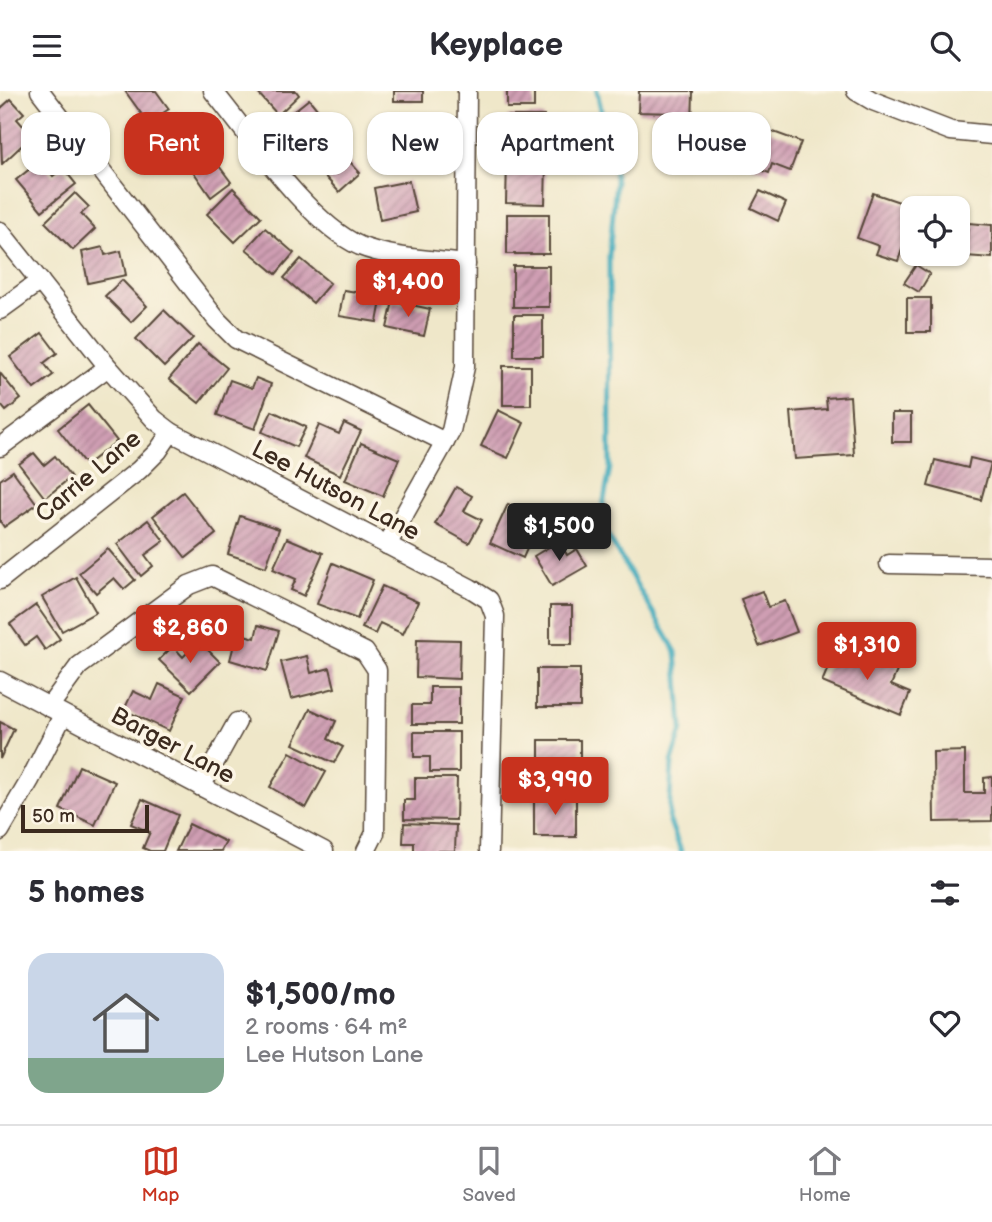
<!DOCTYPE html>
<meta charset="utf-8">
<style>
body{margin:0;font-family:"Balsamiq Sans",sans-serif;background:#f7f7f7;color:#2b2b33;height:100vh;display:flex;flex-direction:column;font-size:26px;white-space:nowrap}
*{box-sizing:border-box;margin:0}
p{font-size:23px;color:#7c7c81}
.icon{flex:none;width:38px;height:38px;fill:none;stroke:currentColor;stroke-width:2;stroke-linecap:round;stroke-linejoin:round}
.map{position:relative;height:760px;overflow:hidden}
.details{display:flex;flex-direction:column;background:#fff;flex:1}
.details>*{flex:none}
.guide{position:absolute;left:21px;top:21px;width:950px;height:63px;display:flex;gap:14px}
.fabs{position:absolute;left:900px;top:105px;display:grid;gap:14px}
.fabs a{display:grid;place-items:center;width:70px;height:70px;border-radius:14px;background:#fff;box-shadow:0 2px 5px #0004;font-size:35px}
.scale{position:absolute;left:21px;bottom:18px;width:128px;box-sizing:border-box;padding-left:7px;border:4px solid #3b2a1e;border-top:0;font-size:19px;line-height:24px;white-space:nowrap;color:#3b2a1e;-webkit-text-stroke:5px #fcf5e5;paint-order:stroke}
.price{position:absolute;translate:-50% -60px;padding:0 16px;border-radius:7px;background:#c8321e;color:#fff;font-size:23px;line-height:46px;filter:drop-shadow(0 2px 4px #0008)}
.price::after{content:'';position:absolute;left:50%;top:42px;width:21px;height:16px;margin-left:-10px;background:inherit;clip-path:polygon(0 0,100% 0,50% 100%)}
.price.active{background:#222;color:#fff}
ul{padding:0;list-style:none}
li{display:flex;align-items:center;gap:21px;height:175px;padding:0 28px}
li+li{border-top:2px solid #e1e1e2}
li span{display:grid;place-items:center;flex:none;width:196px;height:140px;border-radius:21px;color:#555}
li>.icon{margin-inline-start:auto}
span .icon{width:84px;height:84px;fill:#fffc;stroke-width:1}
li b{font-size:30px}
h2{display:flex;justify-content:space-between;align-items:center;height:84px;padding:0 28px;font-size:30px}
.tag{padding:0 24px;border-radius:21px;background:#fff;box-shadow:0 2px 5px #0004;font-size:24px;line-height:63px}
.tag.active{background:#c8321e;color:#fff}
header{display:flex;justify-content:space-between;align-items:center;height:91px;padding:0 28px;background:#fff;font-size:32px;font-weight:700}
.menu{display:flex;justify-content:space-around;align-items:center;height:98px;border-top:2px solid #e1e1e2;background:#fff;font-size:19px;color:#7c7c81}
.menu a{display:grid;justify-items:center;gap:4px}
.menu .active{color:#c8321e}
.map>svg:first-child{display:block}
</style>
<header><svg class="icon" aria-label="menu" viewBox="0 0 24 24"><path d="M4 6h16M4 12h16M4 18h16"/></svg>Keyplace<svg class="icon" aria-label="search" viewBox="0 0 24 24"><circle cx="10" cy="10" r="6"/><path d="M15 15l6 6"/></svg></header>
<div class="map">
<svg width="992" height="760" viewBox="0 0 992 760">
<defs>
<pattern id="building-hatch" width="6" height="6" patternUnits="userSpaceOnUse" patternTransform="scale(1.75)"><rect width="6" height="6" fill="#cf9eb3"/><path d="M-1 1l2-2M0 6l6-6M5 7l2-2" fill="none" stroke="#a98191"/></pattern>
</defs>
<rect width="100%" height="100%" fill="#fcf5e5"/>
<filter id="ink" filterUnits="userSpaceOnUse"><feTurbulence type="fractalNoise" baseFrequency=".0143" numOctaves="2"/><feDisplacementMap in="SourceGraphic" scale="14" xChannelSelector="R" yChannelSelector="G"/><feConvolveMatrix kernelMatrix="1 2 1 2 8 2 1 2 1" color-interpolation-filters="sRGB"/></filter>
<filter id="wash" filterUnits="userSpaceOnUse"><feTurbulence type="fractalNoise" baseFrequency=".00686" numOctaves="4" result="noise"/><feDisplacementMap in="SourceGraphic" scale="28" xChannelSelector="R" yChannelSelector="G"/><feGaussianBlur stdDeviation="1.57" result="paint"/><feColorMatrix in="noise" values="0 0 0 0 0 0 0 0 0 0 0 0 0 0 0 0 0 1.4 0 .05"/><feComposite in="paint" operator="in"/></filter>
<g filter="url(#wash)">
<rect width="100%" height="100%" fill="#efe7c9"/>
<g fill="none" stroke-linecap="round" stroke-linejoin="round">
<path stroke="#3daabc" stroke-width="5" d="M597,0L616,90L609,165L610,377L600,431L676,561L682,638L672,671L669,728L681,760"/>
</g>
<g id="blocks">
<g fill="url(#building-hatch)">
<path d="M125,0H156L169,18L148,32Z"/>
<path d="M256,0H296L299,4L278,24Z"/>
<rect x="394" y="0" width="29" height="10"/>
<rect x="507" y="0" width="27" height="17"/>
<path d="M639,0H693L692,34H673L674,22L638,21Z"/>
<path d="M11,8L24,22L17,28L32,45L2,73L0,18Z"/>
<path d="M309,8L334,39L309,59L284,28Z"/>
<path d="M176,23L200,53L178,72L153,41Z"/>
<path d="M507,25H544V63H519V46H507Z"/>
<path d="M746,31L801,51L790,80L772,73L769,82L750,75L755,61L737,54Z"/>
<path d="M334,53L360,82L339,101L313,72Z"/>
<path d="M207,59L231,91L211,106L188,73Z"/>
<path d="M41,69L53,85L63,77L76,93L42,120L16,89Z"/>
<path d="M507,71L546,73L545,113L506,112Z"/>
<path d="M409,90L416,121L380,129L374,97Z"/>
<path d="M233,97L261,126L235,151L207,123Z"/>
<path d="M760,100L786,112L778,130L751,117Z"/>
<path d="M75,102L89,116L81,123L95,138L73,159L45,131Z"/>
<path d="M873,102L917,117H912V130L898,170L876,163L879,155L857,147Z"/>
<rect x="507" y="123" width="42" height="40"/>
<path d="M968,132L992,134V167L966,165Z"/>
<path d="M265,137L294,162L276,183L246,158Z"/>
<path d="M103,156L105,164L121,160L126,184L88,192L82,161Z"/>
<path d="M301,168L330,192L313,212L284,187Z"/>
<path d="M916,174L930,183L919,201L904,192Z"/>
<rect x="513" y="175" width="36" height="41"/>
<path d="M122,189L147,215L131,231L105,205Z"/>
<path d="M344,199L382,205L377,231L339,225Z"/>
<rect x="907" y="207" width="24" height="34"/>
<path d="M393,210L430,218L424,245L387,237Z"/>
<path d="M164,219L193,247L164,276L136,248Z"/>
<rect x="514" y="224" width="29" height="41"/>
<path d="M42,242L57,262L44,272L53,284L34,298L10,266Z"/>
<path d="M198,253L227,277L199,312L169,288Z"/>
<rect x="503" y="275" width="28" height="39"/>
<path d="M0,282L21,308L6,320L0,313Z"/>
<path d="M256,287L271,293L255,338L217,324L230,289L252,297Z"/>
<path d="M850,305L854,364L795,368L791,321L827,318L826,307Z"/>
<path d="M88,314L117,350L86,374L58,338Z"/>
<path d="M498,319L524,332L508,367L481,355Z"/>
<path d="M272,320L306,336L296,356L262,341Z"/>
<rect x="892" y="322" width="19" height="29"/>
<path d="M344,332L361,340L340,384L304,367L319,334L339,343Z"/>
<path d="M361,352L399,368L383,405L345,389Z"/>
<path d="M34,362L44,374L55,365L71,386L45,407L19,373Z"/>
<path d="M970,367L991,372L981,409L928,395L935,369L968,377Z"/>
<path d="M13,380L37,413L4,436L0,430V389Z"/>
<path d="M456,396L472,405L464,420L482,429L469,452L435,433Z"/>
<path d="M183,401L216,443L186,467L153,425Z"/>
<path d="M508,413L524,420L518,434L534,442L523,467L490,452Z"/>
<path d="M240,425L279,438L266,476L228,463Z"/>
<path d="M148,429L164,450L145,464L153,475L141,485L117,453Z"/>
<path d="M287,447L323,462L304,505L291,499L296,488L273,478Z"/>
<path d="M559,450L567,464L577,458L587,475L552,495L534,465Z"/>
<path d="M108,458L135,489L124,498L114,487L96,502L79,482Z"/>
<path d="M333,472L373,489L357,528L317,513Z"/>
<path d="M76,486L96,521L62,540L42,506Z"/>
<path d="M382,495L418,511L403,543L380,532L375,543L362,537Z"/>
<path d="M762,500L768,516L785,510L797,541L759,555L741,508Z"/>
<path d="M36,514L60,548L45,559L36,546L25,554L10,533Z"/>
<rect x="550" y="515" width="22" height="38"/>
<path d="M258,534L279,540L267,580L230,569L237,542L255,547Z"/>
<path d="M417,548L460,549L459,588L416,586Z"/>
<path d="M199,550L220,571L191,600L159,569L173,555L183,566Z"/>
<path d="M835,560L875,576L880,567L899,575L891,594L910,602L901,624L822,591Z"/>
<path d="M307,565L311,582L330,577L335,597L291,608L281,571Z"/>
<rect x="537" y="578" width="43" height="38"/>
<path d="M159,593L185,605L169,640L124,619L133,600L152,609Z"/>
<path d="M430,596H459V633H412V614H430Z"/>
<path d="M310,618L336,630L328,648L343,656L334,672L293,653Z"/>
<path d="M0,631L14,638L0,668Z"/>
<path d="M414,641H459V681H430V666H414Z"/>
<path d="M539,649H580V669H568V689H539Z"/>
<path d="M965,660V702H984V687L992,686V730L934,731L933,661Z"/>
<path d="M290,661L326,681L306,717L270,696Z"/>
<path d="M79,675L115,691L95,734L60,718Z"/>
<path d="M415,687H457L456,729L404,728V709H415Z"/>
<rect x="534" y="706" width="42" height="40"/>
<path d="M142,708L178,724L163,760H150L143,757L150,741L131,733Z"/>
<path d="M404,732L456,734L455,760H414V752H403Z"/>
<path d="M189,733L226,751L221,760H176Z"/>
</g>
</g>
</g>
<g filter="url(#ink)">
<use href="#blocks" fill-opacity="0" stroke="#564638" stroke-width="2"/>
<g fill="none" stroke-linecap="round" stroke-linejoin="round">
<g stroke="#564638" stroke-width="21">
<g id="minor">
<path d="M40,0L217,229L236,248L445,351"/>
<path d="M213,0C250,45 308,132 360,155C389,167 435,169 466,173"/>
<path d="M856,0L873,10L951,40L992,44"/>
<path d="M0,140L108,276L154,328L171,341L470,497L489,509L495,525L489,760"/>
<path d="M0,219L40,190"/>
<path d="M0,356L108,276"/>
<path d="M387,454L451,340L465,276L467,0"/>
<path d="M889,473L992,475"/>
<path d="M0,489L139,379L158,360L171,341"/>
<path d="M0,590L324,760"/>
<path d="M49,616L79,575L189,494L212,485L365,561L377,579L375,742L366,760"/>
<path d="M201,696L237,631"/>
<path d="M0,740L30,689L63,624"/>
</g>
</g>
<use href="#minor" stroke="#fff" stroke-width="18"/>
</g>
</g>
<g text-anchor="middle" stroke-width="7" stroke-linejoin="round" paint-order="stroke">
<g font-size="24" fill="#3b2a1e" stroke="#fcf5e5">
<text transform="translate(88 385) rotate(-40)" y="8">Carrie Lane</text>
<text transform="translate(336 399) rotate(28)" y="8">Lee Hutson Lane</text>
<text transform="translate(173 654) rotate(28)" y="8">Barger Lane</text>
</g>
</g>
</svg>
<div class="fabs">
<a><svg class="icon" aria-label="locate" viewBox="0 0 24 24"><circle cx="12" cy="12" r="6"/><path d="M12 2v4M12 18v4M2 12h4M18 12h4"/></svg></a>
</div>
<div class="scale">50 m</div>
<b class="price" style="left:408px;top:228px">$1,400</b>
<b class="price active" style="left:559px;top:472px">$1,500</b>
<b class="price" style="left:190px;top:574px">$2,860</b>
<b class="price" style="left:867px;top:591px">$1,310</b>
<b class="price" style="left:555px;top:726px">$3,990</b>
<div class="guide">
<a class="tag">Buy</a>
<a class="tag active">Rent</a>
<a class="tag">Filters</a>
<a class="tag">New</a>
<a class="tag">Apartment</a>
<a class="tag">House</a>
</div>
</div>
<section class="details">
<h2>5 homes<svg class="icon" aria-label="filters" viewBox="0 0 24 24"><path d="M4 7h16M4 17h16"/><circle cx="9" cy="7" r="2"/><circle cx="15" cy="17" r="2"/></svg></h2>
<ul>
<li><span style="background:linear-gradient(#c9d6e8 75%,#7fa58c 0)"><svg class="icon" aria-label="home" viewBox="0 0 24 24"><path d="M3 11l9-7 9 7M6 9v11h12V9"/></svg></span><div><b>$1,500/mo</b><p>2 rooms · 64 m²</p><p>Lee Hutson Lane</p></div><svg class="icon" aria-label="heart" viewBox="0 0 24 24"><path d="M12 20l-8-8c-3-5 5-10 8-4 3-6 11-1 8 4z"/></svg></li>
</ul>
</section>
<nav class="menu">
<a class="active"><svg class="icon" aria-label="map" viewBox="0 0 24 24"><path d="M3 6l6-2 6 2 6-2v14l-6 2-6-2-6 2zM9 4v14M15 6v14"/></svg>Map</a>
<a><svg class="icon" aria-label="saved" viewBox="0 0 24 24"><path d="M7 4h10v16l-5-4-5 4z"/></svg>Saved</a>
<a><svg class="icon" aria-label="home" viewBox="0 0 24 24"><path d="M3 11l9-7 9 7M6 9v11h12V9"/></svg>Home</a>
</nav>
